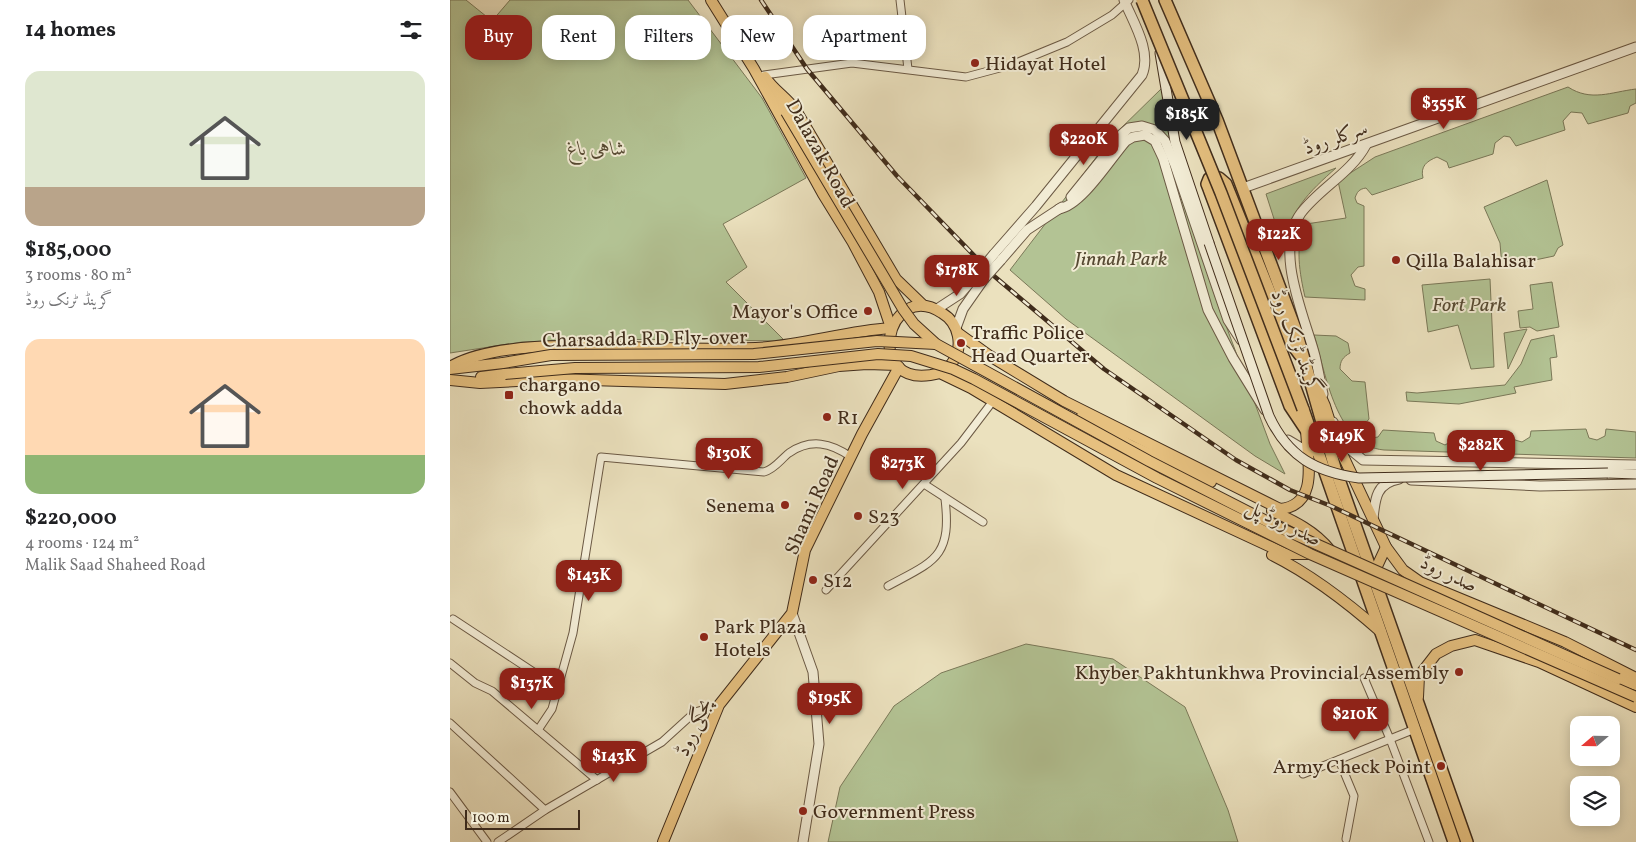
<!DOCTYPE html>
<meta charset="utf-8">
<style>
body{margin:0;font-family:Vollkorn,Amiri,serif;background:#f6f6f6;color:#202124;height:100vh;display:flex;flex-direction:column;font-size:19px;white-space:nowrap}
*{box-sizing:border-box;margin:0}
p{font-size:16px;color:#757577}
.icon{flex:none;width:28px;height:28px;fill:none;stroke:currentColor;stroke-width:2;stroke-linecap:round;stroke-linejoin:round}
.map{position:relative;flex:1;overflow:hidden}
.drawer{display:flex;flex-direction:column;background:#fff;width:450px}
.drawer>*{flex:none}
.banner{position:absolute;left:15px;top:15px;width:475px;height:45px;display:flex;gap:10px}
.needle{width:32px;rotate:250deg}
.buttons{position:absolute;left:1120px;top:716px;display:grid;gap:10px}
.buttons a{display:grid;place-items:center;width:50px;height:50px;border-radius:10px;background:#fff;box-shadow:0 2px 12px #0003;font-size:25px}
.scale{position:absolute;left:15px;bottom:12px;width:115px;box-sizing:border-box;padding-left:5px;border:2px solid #402c1b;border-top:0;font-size:14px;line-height:18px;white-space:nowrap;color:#402c1b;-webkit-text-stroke:4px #f2ecd5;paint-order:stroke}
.price{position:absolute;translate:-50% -42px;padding:0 11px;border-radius:10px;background:#8f2418;color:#fff;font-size:16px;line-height:32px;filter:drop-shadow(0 1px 2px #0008)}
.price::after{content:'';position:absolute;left:50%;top:30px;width:15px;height:11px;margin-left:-8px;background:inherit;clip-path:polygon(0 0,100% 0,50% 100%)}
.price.current{background:#222;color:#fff}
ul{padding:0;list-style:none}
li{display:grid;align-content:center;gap:10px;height:265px;padding:0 25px}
li span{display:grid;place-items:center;height:155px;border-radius:15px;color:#555}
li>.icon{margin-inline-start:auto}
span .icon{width:90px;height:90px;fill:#fffc;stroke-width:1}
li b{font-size:21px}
h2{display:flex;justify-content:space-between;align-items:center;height:60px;padding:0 25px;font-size:21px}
.pill{padding:0 18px;border-radius:15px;background:#fff;box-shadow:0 2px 12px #0003;font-size:18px;line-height:45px}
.pill.current{background:#8f2418;color:#fff}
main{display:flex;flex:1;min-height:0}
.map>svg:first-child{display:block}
</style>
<main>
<section class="drawer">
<h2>14 homes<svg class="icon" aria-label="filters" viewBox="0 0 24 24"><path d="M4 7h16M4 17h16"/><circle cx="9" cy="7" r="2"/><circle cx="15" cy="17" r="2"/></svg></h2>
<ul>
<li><span style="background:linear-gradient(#dfe7d0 75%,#b9a48a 0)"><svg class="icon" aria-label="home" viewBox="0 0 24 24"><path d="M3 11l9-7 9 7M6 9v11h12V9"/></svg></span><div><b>$185,000</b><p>3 rooms · 80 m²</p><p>گرینڈ ٹرنک روڈ</p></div></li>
<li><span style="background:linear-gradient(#ffd9b3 75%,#8fb573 0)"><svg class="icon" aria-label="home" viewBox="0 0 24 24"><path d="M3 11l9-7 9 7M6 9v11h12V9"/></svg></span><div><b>$220,000</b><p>4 rooms · 124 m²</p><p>Malik Saad Shaheed Road</p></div></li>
</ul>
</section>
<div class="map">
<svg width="1186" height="842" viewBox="0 0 1186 842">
<rect width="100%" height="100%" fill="#ebe1be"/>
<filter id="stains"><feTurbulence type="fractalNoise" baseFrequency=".004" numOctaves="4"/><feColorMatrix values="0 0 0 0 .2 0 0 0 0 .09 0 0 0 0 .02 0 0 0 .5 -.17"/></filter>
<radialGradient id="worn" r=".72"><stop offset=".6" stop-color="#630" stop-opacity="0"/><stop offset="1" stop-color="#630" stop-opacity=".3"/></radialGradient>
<g fill="#b3c394" stroke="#7a7858">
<path d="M0,0H16L42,21L60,0H238L312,98L356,178L273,224L297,267L276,282L335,341L144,339L72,342L0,353Z"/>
<path d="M1118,87C1141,102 1161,92 1186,89V103L1180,106L1178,113L1138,124L1132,113L1121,112L1113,121L1115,130L1066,146L1060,137L1054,136L1045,143L1043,154L999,168L997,162L987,157C977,161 970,166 973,178L922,195L916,188C909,189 907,192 905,198L907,203L914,206V266L908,267L901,275L905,286L915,289V300L855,297C850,275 844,244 856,224L896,218L888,181L925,157Z"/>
<path d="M712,88L765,296L820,444L835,474L805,456L616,319L560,270L661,138Z"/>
<path d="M886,168C860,191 836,213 836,250H834L816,194Z"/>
<path d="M1097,180L1113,245L1108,248L1104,256L1052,267L1050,243L1034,207Z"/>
<path d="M1040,279L1044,367L1021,369L1008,325L978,332L972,285Z"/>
<path d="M1102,282L1109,327L1087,331L1080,327L1070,328L1068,311L1083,309L1080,285Z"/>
<path d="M1077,329L1058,369L1054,333Z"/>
<path d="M864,335L886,336L898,343L900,353C893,357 890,361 890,369L902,381L915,382L919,419L914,425V430L922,438L928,437L933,430L984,433L986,441L995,445L1000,442L1002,434L1062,433L1065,440L1072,442L1080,437L1081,431L1136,429L1139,438L1147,440L1155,436L1156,429L1186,432V458L934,450C886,446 876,374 864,335Z"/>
<path d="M1104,335L1107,357L1100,358L1102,380L1064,387L1066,393L1009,404L957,401L956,392L967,393L1055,385L1071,364L1081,340Z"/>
<path d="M576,644L663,659L735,707L778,810L788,842H378L390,787L444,706L491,673Z"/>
</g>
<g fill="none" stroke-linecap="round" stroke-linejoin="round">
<g stroke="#6b5944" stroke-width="9">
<g id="minor">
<path d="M450,0L458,69"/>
<path d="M314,75L402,63L516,77L561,65L617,42L662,15L679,0"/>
<path d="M474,484L533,522"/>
<path d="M438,586C484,561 502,558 495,499"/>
<path d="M376,590L511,443L543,401"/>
<path d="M3,619L88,675L110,682"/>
<path d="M0,663L25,683L42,691L147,780"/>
<path d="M914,678L940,739L979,842"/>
<path d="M0,723L95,810"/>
<path d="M88,730L102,709L123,633L151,457L314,472C325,469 331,459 339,453C361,438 381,443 401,457"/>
<path d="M889,760L904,796L896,839"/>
<path d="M853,774L965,729"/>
<path d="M0,792L37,842"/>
<path d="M48,842L95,810L212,742L245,712L269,705"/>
</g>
</g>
<g stroke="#6b5944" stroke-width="11">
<g id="tertiary">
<path d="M793,188L1186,47"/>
<path d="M621,197L672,134L679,128L692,126L705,130L715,141L725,165L778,320L791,340"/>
<path d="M609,209C632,205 660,159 676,141L683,137L695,135L705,141L713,158L758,310L783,358L815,410"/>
<path d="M544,254L586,206L692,75C702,51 683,22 674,0"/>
<path d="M551,260L577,230L612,207"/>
<path d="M487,309L510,294L529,272"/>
<path d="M506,328L513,309L534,279"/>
<path d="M873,394C870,381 868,369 865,356C855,317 823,250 851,213C870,188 901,173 916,145"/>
<path d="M883,422L896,446L913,460L1186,465"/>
<path d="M838,440L860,453"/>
<path d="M961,480L1090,486L1186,484"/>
<path d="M923,519C925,499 926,483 949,479"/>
<path d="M342,613L363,672L369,744L353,842"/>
</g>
</g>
<g stroke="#402c1b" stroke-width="11">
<g id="secondary">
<path d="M710,53L725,142L759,243"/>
<path d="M1158,473L1186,474"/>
</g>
</g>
<g stroke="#402c1b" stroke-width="12">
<g id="primary">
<path d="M315,77C324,91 338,98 347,112L446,279L474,306"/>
<path d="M323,90L336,112"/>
<path d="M508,333L540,356L614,401L830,509C873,505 855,451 856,425"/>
<path d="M0,367C48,338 155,347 210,348C242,349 274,349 306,348C351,346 395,331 441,328L429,292L402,241L373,194L304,69L261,0"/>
<path d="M0,369L53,363"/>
<path d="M490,373C493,370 499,367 502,363C514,347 509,323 492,313C436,276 410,395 490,373L521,388L666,475L836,554H860"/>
<path d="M31,377L55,374"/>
<path d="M0,380L30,383L106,379L275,384L337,377L389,366L417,364L447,365"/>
<path d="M864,381L875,406L886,441L936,547L953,570L970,582L1115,642L1186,678"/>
<path d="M632,416L680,445L761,482"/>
<path d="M822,511C844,521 865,531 880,550"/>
<path d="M822,555C862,575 897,602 931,632"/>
<path d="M923,575L936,547"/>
<path d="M1168,679L1186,685"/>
<path d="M968,697L969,676L986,654L1001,646L1025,640L1089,662L1186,707"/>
<path d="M213,842L269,705L342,613L355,550L412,434L449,367"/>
</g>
</g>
<g stroke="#402c1b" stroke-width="14">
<g id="trunk">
<path d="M715,0L767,120L846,331L885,468L1017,842"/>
<path d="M850,355L839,340L776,184L769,178L759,179L757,184L759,189L840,406L856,430"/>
<path d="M853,409L1004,842"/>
</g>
</g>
<use href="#minor" stroke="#f2ecd5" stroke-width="7"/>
<use href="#tertiary" stroke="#f2ecd5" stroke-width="9"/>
<use href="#secondary" stroke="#f2ecd5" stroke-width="9"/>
<use href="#primary" stroke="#e6c07f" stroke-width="10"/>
<use href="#trunk" stroke="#e6c07f" stroke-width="11"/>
<g stroke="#402c1b" stroke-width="4.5">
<path id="rail" d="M311,0L357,69L447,176L544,276L654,369L786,460L840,490L881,506L1186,650"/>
</g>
<use href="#rail" stroke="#f2ecd5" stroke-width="2.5" stroke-dasharray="8" stroke-linecap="butt"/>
<g stroke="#6b5944" stroke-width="11" stroke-linecap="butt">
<g id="tertiary-bridge">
<path d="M529,272L544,254"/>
<path d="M534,279L551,260"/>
</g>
</g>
<g stroke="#402c1b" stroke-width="11" stroke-linecap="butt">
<path id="secondary-bridge" d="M759,243L819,416C838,457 866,472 909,478L1158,473"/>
</g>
<g stroke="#402c1b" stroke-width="12" stroke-linecap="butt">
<g id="primary-bridge">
<path d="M336,112L453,309L464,324L486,344L699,461L828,527L1168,679"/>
<path d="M53,363L101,355L304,354L427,341L486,344"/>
<path d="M55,374L125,368L309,367L428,354L461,356L503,369L524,379L707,478L860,554L1186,697"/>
</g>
</g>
<g stroke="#402c1b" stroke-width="14" stroke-linecap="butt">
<path id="trunk-bridge" d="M692,0L771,193L853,409"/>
</g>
<use href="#tertiary-bridge" stroke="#f2ecd5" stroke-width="9"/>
<use href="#secondary-bridge" stroke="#f2ecd5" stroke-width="9"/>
<use href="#primary-bridge" stroke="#e6c07f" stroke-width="10"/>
<use href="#trunk-bridge" stroke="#e6c07f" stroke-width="11"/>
</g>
<g fill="#8f2418" stroke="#f2ecd5" stroke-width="2">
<circle cx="525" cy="63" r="5"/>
<circle cx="946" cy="260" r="5"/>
<circle cx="418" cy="311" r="5"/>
<circle cx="511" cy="343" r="5"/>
<rect x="54" y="390" width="10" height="10" rx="2.5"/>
<circle cx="377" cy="417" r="5"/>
<circle cx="335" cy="505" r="5"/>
<circle cx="408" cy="516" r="5"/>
<circle cx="363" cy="580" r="5"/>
<circle cx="254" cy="637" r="5"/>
<circle cx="1009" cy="672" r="5"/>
<circle cx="991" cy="766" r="5"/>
<circle cx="353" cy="811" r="5"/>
</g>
<g text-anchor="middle" stroke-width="4" stroke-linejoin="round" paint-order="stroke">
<g font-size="20" fill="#402c1b" stroke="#f2ecd5" text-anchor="start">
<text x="535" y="70">Hidayat Hotel</text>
<text x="956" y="267">Qilla Balahisar</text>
<text x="408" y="318" text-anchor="end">Mayor's Office</text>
<text x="521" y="339">Traffic Police<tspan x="521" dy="23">Head Quarter</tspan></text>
<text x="69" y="391">chargano<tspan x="69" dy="23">chowk adda</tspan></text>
<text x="387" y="424">R1</text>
<text x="325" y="512" text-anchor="end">Senema</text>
<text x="418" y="523">S23</text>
<text x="373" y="587">S12</text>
<text x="264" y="633">Park Plaza<tspan x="264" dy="23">Hotels</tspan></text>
<text x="999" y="679" text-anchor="end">Khyber Pakhtunkhwa Provincial Assembly</text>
<text x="981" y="773" text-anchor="end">Army Check Point</text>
<text x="363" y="818">Government Press</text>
</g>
<g font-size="20" fill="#402c1b" stroke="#f2ecd5">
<text transform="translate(885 137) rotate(-19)" y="7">سرکلر روڈ</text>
<text transform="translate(371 153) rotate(61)" y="7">Dalazak Road</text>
<text transform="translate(195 338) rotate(-1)" y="7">Charsadda RD Fly-over</text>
<text transform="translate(847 341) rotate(69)" y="7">گرینڈ ٹرنک روڈ</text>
<text transform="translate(361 505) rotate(-66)" y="7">Shami Road</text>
<text transform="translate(834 522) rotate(26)" y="7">صدر روڈ پل</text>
<text transform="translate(999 573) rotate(25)" y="7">صدر روڈ</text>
<text transform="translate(243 727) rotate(-66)" y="7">پجگی روڈ</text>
</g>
<g font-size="20" font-style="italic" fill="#574a33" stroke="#f2ecd5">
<text x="147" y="155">شاہی باغ</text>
<text x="671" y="265">Jinnah Park</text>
<text x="1019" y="311">Fort Park</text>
</g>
</g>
<rect width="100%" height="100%" filter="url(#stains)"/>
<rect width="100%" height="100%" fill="url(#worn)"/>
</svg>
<div class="buttons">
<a><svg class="needle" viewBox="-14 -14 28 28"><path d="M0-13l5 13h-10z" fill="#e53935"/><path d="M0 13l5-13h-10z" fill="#757577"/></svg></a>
<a><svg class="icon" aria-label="layers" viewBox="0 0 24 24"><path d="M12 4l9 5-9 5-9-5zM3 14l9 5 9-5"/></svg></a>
</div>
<div class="scale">100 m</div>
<b class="price" style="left:994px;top:130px">$355K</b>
<b class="price current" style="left:737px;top:141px">$185K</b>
<b class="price" style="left:634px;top:166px">$220K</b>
<b class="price" style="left:829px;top:261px">$122K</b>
<b class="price" style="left:507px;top:297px">$178K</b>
<b class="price" style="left:892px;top:463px">$149K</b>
<b class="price" style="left:1031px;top:472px">$282K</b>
<b class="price" style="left:279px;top:480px">$130K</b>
<b class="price" style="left:453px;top:490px">$273K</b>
<b class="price" style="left:139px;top:602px">$143K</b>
<b class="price" style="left:82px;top:710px">$137K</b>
<b class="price" style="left:380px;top:725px">$195K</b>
<b class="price" style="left:905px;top:741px">$210K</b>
<b class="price" style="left:164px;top:783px">$143K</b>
<div class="banner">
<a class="pill current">Buy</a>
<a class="pill">Rent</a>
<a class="pill">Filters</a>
<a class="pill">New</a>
<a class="pill">Apartment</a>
</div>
</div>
</main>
